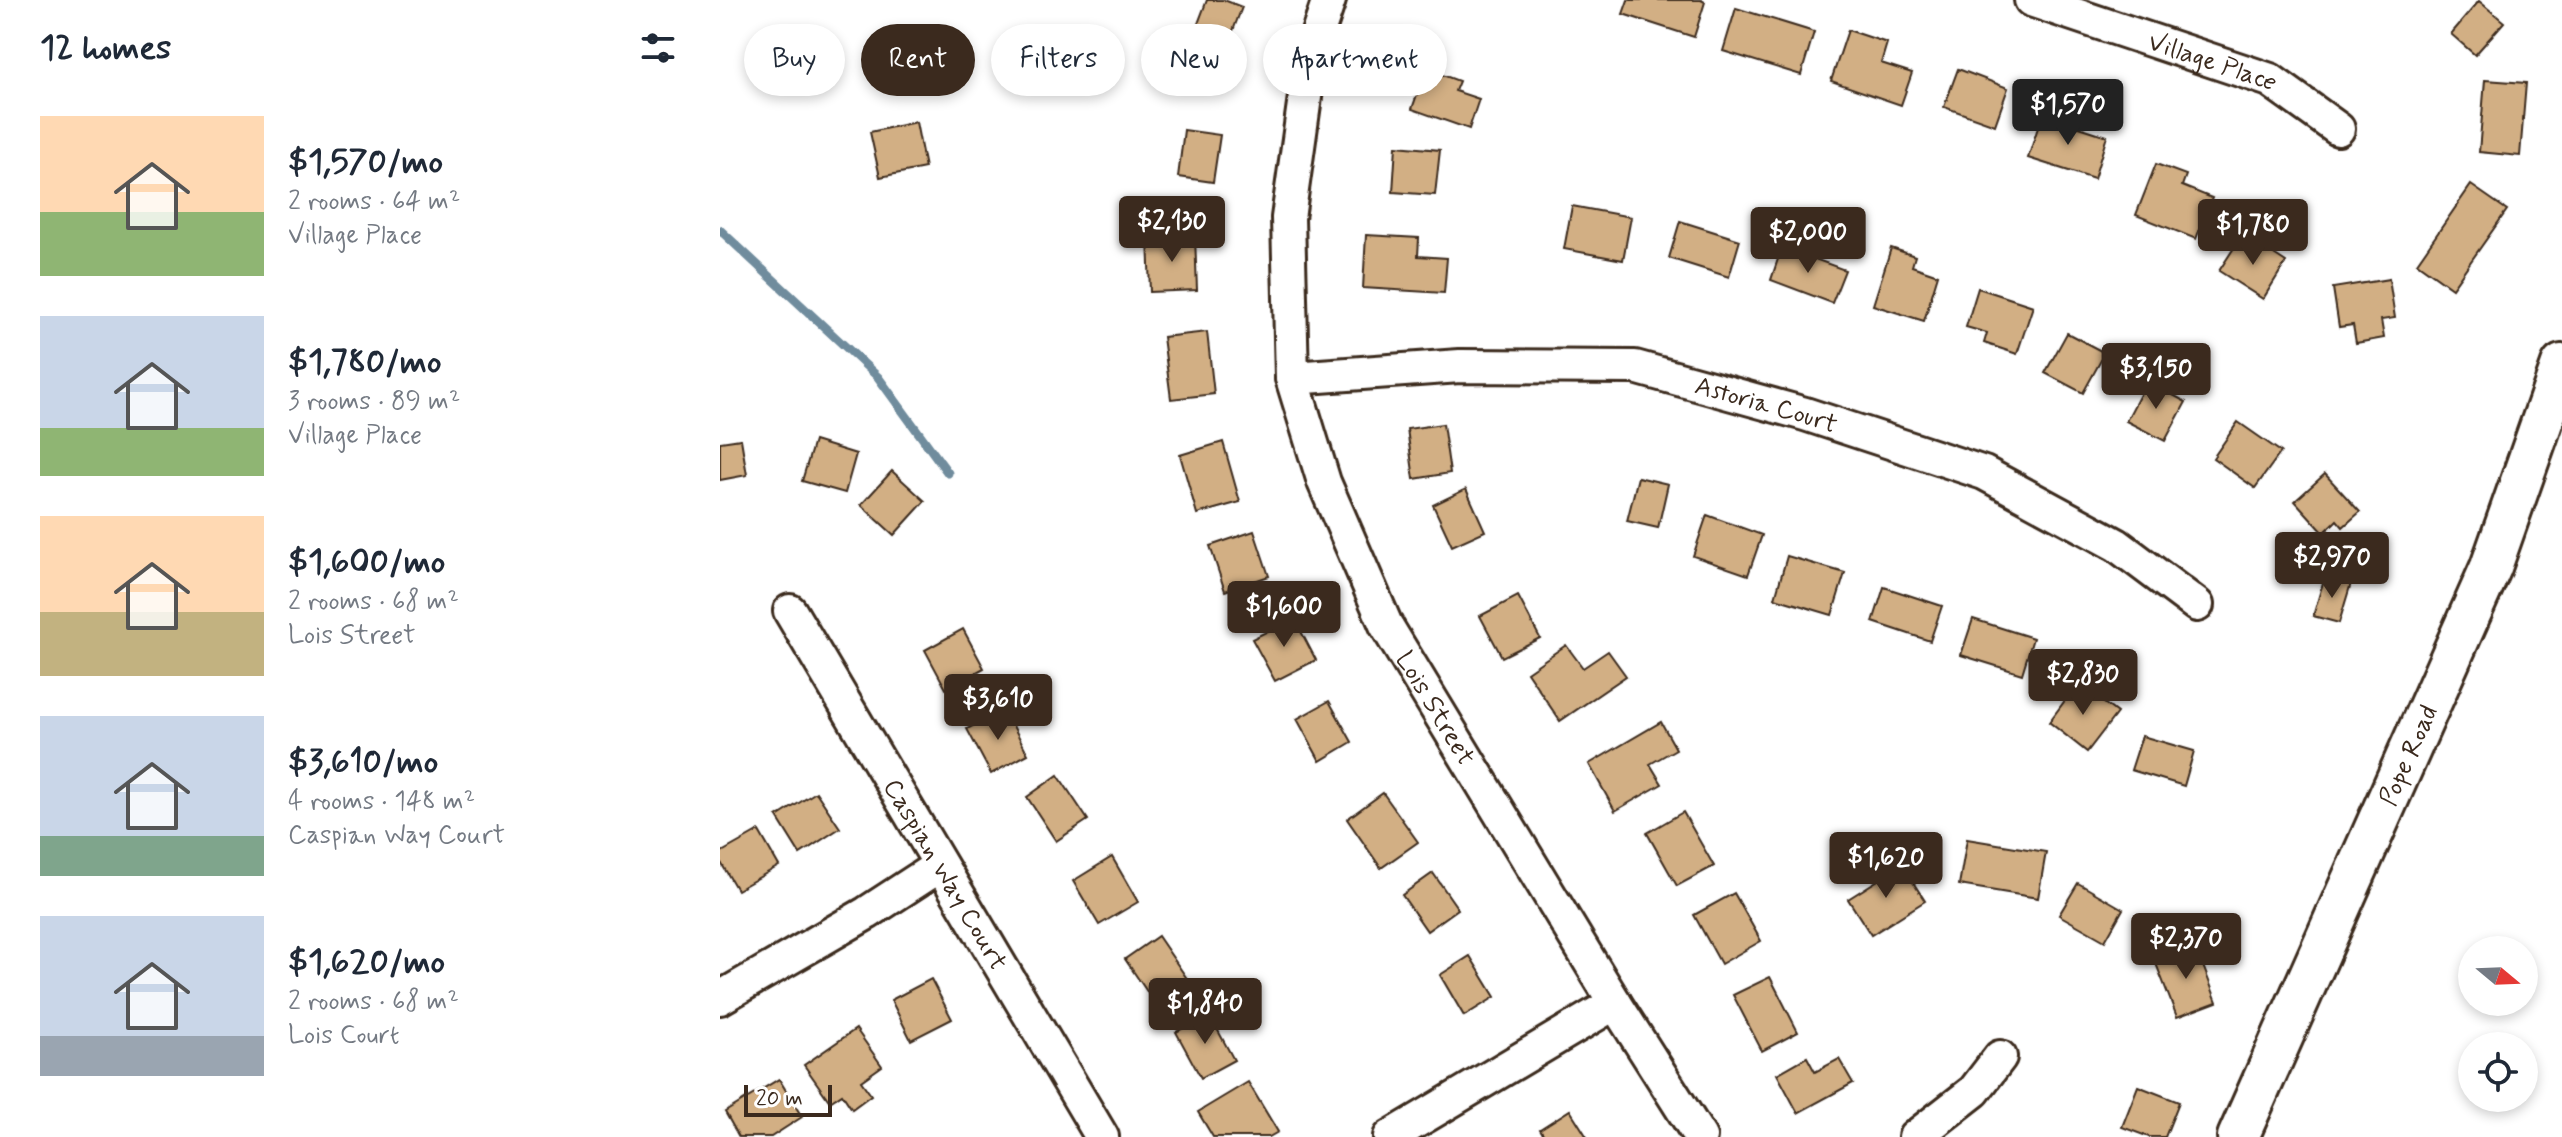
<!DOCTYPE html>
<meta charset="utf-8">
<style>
body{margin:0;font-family:Mynerve,sans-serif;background:#f2f2f3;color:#1f2937;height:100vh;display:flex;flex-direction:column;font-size:30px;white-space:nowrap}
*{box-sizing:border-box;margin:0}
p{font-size:26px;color:#747a83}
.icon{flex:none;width:44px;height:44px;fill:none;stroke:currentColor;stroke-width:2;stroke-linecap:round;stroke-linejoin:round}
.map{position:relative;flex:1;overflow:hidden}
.sheet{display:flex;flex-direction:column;background:#fff;width:720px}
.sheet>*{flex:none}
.top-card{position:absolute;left:24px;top:24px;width:760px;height:72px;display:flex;gap:16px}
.needle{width:52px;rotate:109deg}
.buttons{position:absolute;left:1738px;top:936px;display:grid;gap:16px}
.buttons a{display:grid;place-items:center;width:80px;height:80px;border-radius:50%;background:#fff;box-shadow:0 4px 12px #0003;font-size:40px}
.scale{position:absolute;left:24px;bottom:20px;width:88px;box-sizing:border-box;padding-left:8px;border:4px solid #3b2a1e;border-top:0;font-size:22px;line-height:28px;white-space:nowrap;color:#3b2a1e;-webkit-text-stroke:6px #fff;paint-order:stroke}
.price{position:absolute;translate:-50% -68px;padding:0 18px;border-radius:8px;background:#3b2a1e;color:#fff;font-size:26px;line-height:52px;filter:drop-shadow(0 2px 4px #0008)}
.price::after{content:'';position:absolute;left:50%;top:48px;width:24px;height:18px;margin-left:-12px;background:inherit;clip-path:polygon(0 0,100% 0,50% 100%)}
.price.on{background:#222;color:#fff}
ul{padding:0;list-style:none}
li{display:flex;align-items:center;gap:24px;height:200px;padding:0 40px}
li span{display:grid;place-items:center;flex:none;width:224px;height:160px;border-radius:0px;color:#555}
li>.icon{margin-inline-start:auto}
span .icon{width:96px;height:96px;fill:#fffc;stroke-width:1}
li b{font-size:34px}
h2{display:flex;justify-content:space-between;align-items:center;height:96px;padding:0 40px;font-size:34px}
.pill{padding:0 28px;border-radius:36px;background:#fff;box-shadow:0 4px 12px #0003;font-size:28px;line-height:72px}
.pill.on{background:#3b2a1e;color:#fff}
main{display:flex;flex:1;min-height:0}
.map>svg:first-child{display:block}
</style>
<main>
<section class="sheet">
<h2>12 homes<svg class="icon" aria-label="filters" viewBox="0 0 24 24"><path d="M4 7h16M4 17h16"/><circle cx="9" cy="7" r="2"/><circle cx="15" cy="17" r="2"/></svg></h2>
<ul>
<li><span style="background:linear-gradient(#ffd9b3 60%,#8fb573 0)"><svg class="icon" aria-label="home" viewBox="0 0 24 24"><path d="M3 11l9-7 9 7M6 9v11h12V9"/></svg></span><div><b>$1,570/mo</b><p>2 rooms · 64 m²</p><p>Village Place</p></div></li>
<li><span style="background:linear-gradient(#c9d6e8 70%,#8fb573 0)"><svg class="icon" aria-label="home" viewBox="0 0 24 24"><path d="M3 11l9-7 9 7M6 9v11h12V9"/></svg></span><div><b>$1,780/mo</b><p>3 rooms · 89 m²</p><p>Village Place</p></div></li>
<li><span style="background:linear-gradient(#ffd9b3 60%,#c2b280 0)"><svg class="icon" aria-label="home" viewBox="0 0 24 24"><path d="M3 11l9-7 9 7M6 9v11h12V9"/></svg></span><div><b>$1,600/mo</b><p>2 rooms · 68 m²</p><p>Lois Street</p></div></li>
<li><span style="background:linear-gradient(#c9d6e8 75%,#7fa58c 0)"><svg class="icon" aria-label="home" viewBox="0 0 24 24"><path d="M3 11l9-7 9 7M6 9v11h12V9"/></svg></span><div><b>$3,610/mo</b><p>4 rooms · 148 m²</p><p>Caspian Way Court</p></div></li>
<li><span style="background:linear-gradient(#c9d6e8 75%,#9aa5b1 0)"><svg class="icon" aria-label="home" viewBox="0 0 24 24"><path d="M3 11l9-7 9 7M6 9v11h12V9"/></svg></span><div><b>$1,620/mo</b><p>2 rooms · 68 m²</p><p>Lois Court</p></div></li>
</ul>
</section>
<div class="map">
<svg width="1842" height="1137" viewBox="0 0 1842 1137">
<rect width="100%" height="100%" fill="#fff"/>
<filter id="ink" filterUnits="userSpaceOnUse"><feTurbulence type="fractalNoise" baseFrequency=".0125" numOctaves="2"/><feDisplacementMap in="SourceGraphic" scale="16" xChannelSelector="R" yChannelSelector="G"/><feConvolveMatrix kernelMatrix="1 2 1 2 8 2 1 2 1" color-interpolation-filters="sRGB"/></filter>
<g filter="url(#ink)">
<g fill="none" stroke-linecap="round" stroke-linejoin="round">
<path stroke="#6f8c9d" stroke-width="9" d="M0,230L158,377L228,473"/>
</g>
<g fill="#d2af84" stroke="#3b2a1e" stroke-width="2">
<path d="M487,0H504L522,7L506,49L473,37Z"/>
<path d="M908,0H981L985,2L974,37L903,14Z"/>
<path d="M1759,1L1784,22L1755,55L1731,34Z"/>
<path d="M1016,8L1094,32L1081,75L1003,51Z"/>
<path d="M1128,30L1167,43L1161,63L1192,73L1181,105L1111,81Z"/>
<path d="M706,69L739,81L735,91L759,99L749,129L692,109Z"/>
<path d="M1238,69L1288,88L1275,125L1224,107Z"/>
<path d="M1765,80L1806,83L1800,156L1759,152Z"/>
<path d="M1322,115L1387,136L1374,179L1308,158Z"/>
<path d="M196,122L205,168L160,177L150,132Z"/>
<path d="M464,130L500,135L493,182L458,177Z"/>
<path d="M676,146L720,150L715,195L673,192Z"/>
<path d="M1436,164L1466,175L1462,186L1492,198L1476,239L1416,215Z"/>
<path d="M1751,185L1787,210L1732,288L1697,263Z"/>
<path d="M852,206L911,217L903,260L844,249Z"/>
<path d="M960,221L1020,240L1009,277L949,258Z"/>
<path d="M1523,234L1566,262L1543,299L1499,271Z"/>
<path d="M646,235L699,238L698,256L727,258L724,293L643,288Z"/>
<path d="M475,236L477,290L430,292L428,237Z"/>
<path d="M1062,247L1125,270L1112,303L1051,280Z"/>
<path d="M1171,248L1195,256L1192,266L1218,275L1204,321L1153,305Z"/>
<path d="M1669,279L1675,318L1661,320L1664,338L1636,343L1633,325L1619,327L1613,288Z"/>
<path d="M1258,288L1313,306L1297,354L1264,343L1267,333L1246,327Z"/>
<path d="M487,332L494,394L451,399L443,337Z"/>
<path d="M1347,333L1385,353L1363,393L1325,373Z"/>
<path d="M1427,381L1466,402L1445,441L1406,421Z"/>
<path d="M1518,422L1561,452L1535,488L1493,458Z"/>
<path d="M723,424L730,473L694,479L687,429Z"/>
<path d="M21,439L27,475L0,480V442Z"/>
<path d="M94,441L136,454L125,493L82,481Z"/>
<path d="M503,442L520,502L477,514L460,455Z"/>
<path d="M172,471L205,501L174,535L141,505Z"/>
<path d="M1605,474L1640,512L1623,527L1617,520L1604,533L1575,501Z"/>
<path d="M918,477L948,484L938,528L907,521Z"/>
<path d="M746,489L765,531L732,546L713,505Z"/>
<path d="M987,515L1042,535L1028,575L973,556Z"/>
<path d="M534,531L549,576L505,591L490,546Z"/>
<path d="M1067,556L1125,573L1112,615L1055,598Z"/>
<path d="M1605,576L1631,583L1619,623L1593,616Z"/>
<path d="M1164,587L1222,606L1210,641L1153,622Z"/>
<path d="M798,596L820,638L782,657L760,616Z"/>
<path d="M574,618L596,660L555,681L532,639Z"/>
<path d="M1253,619L1313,638L1302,674L1241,655Z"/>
<path d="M243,629L264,668L226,689L205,650Z"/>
<path d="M846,645L863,668L888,651L906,676L840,721L807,672Z"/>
<path d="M1358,683L1397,713L1367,752L1329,722Z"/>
<path d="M609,701L632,742L600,761L577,719Z"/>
<path d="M284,709L308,754L271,774L247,729Z"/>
<path d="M941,722L956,749L930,764L942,784L895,811L869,764Z"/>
<path d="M1422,736L1474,751L1464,786L1411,770Z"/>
<path d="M338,775L368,820L336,841L307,797Z"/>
<path d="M96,792L120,828L80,854L57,817Z"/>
<path d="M663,793L698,842L661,868L627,819Z"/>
<path d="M963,812L994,866L957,886L927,833Z"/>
<path d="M39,831L59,866L17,890L0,861V853Z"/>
<path d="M1247,839L1326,852L1318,898L1239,885Z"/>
<path d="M392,857L418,902L379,925L353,881Z"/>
<path d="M1182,865L1205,901L1151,935L1128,899Z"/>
<path d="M713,873L738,909L707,931L682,895Z"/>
<path d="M1358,883L1403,909L1385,941L1339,915Z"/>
<path d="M1014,893L1041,941L1001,964L974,915Z"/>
<path d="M438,936L468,980L434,1002L405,959Z"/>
<path d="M1475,945L1497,1002L1457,1017L1435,961Z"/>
<path d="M750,956L775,997L744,1016L720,975Z"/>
<path d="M1050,977L1078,1032L1042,1051L1013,995Z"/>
<path d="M211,979L232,1019L191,1040L171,1000Z"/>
<path d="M489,1014L514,1060L481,1078L456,1032Z"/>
<path d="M136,1029L162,1066L141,1081L151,1095L132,1109L122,1094L110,1102L84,1065Z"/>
<path d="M1087,1057L1095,1072L1119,1059L1133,1083L1078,1113L1057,1074Z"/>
<path d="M59,1079L82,1117L51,1137H19L5,1112Z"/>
<path d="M528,1082L558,1132L549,1137H493L478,1112Z"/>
<path d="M1418,1086L1459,1102L1445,1137H1429L1402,1127Z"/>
<path d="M850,1110L867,1137H825L820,1129Z"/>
</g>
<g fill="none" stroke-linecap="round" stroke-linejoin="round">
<g stroke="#3b2a1e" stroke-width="38">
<g id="minor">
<path id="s1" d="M609,0L591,54L568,218L572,378L604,482L666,625L895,1003L980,1137"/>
<path id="s2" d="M1311,0L1550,80L1618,129"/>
<path id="s3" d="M572,378L740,366L915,367L1085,414L1264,473L1397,545L1477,605"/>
<path id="s4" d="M70,611L382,1137"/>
<path d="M0,998L147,913L219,866"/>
<path d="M670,1137L895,1003"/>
<path d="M1195,1137L1254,1091L1280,1057"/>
</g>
</g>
<g stroke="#3b2a1e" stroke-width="46">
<g id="tertiary">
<path id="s5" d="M1518,1137L1771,567L1842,365"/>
</g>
</g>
<use href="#minor" stroke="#fff" stroke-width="32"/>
<use href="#tertiary" stroke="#fff" stroke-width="40"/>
</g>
</g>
<g text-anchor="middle" stroke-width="6" stroke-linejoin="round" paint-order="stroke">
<g font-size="26" fill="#3b2a1e" stroke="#fff">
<text dy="9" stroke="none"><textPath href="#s2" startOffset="192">Village Place</textPath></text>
<text dy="9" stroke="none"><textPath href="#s3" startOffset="480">Astoria Court</textPath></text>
<text dy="9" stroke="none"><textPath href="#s1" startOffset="744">Lois Street</textPath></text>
<text dy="9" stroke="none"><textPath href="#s5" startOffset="418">Pope Road</textPath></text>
<text dy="9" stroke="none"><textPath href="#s4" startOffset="306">Caspian Way Court</textPath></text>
</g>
</g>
</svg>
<div class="buttons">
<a><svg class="needle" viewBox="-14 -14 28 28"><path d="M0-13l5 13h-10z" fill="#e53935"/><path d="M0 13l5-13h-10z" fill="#747a83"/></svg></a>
<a><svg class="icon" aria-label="locate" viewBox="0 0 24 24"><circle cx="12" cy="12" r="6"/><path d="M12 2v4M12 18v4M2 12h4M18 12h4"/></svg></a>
</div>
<div class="scale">20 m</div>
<b class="price on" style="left:1348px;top:147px">$1,570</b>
<b class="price" style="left:452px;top:264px">$2,130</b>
<b class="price" style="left:1533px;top:267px">$1,780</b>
<b class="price" style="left:1088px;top:275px">$2,000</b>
<b class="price" style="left:1436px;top:411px">$3,150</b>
<b class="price" style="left:1612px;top:600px">$2,970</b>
<b class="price" style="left:564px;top:649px">$1,600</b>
<b class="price" style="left:1363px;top:717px">$2,830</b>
<b class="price" style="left:278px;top:742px">$3,610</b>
<b class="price" style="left:1166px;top:900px">$1,620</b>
<b class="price" style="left:1466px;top:981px">$2,370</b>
<b class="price" style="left:485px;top:1046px">$1,840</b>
<div class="top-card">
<a class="pill">Buy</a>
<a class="pill on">Rent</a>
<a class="pill">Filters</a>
<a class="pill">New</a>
<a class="pill">Apartment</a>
</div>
</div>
</main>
